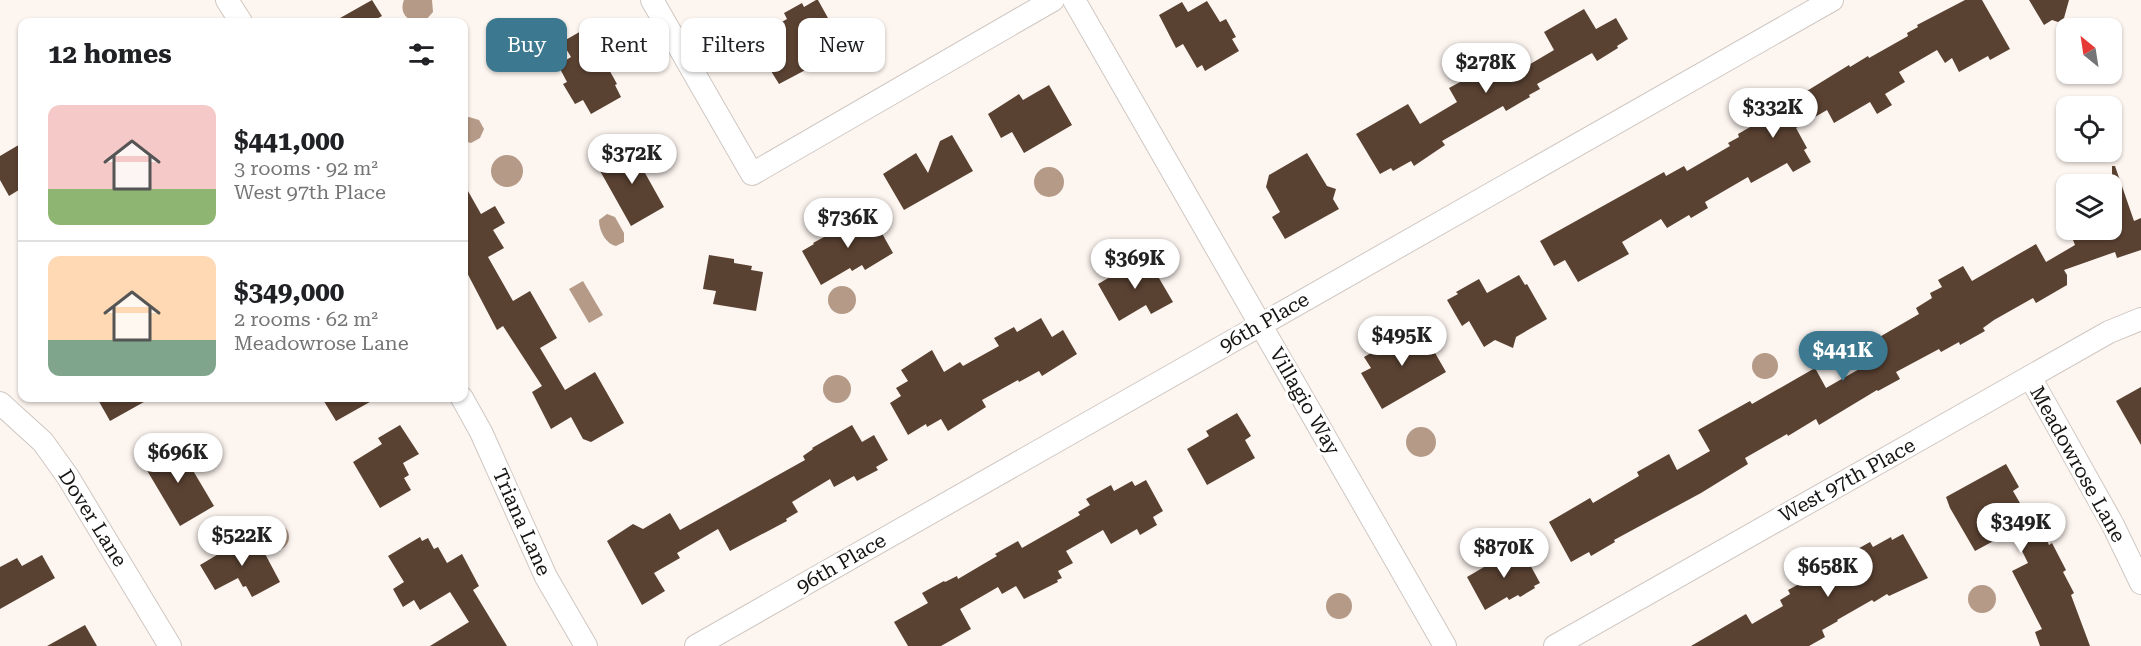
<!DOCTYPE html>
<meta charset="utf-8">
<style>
body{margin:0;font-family:"Roboto Serif",serif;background:#f2f2f2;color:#202124;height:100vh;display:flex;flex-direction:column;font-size:22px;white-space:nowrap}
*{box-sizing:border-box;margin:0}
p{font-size:20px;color:#757577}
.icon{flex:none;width:33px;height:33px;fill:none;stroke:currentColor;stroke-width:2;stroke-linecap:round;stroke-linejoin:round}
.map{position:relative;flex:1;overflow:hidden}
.side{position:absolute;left:18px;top:18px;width:450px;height:384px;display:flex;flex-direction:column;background:#fff;border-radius:12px;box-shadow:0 2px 4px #0004}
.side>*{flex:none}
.guide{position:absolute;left:486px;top:18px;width:570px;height:54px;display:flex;gap:12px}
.needle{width:39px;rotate:330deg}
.controls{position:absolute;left:2056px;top:18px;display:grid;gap:12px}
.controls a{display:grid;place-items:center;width:66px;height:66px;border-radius:12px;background:#fff;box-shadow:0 2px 4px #0004;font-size:30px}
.price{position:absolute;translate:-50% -51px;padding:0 14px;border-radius:21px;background:#fff;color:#222;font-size:20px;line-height:39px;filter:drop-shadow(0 2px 3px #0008)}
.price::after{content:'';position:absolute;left:50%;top:36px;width:18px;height:14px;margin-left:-9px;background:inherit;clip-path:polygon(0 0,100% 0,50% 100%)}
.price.selected{background:#3c7990;color:#fff}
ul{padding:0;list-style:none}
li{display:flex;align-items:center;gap:18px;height:150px;padding:0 30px}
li+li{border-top:2px solid #e0e0e0}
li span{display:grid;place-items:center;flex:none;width:168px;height:120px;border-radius:12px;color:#555}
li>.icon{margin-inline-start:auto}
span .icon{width:72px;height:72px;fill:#fffc;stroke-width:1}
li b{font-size:26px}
h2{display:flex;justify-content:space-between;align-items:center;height:72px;padding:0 30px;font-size:26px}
.pill{padding:0 21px;border-radius:12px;background:#fff;box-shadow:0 2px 4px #0004;font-size:21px;line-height:54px}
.pill.selected{background:#3c7990;color:#fff}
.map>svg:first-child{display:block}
</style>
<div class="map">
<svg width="2141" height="646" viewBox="0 0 2141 646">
<rect width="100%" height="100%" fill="#fdf5f0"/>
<g fill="#b59a87">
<path d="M404,0H432L433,12L425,21L413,22C404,17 400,10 404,0Z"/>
<path d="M469,117L479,120L484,129L480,138L471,143L464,141V119Z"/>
<circle cx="507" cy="171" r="16"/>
<circle cx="1049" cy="182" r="15"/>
<path d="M607,214L615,217L624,233V242L616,246C606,244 599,231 599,220Z"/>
<path d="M583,281L603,315L589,323L569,289Z"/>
<circle cx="842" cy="300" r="14"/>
<circle cx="1765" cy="366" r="13"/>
<circle cx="837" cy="389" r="14"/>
<circle cx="1421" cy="442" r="15"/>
<circle cx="276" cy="537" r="13"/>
<circle cx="1982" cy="599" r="14"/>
<circle cx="1339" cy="606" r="13"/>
</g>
<g fill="#5a4232">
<path d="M372,0L382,16L371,22H333Z"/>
<path d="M816,0H818L838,36L825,43L828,48L809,59L813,66L779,84L763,58L775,51L764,32L787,19L784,13L802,3L804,7Z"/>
<path d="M1965,0H1982L2010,49L1990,60L1988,56L1959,72L1952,58L1945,63L1937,50L1899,72L1905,82L1885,94L1892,105L1877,114L1870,102L1834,123L1827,110L1796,128L1807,148L1804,150L1811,162L1793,172L1787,163L1751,183L1748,177L1705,202L1708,208L1691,218L1689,215L1667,228L1661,219L1622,242L1629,254L1578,282L1565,260L1554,266L1540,241L1664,172L1666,176L1684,166L1687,171L1730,146L1728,143L1739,137L1738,134L1764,119L1761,114L1787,99L1789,102L1849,65L1850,67L1868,56L1869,58L1908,36L1907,33L1918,27L1917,25Z"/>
<path d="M2029,0H2069L2064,18L2058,22L2052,20L2044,25Z"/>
<path d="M1207,1L1220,22L1226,19L1236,37L1232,39L1239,51L1205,71L1202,65L1197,68L1183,44L1176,48L1159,15L1182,2L1188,12Z"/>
<path d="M1584,9L1596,29L1616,18L1628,39L1617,46L1618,48L1597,61L1592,53L1537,84L1540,89L1529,95L1530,97L1506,111L1503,106L1442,141L1445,145L1414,166L1411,161L1393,171L1391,168L1380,174L1356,134L1408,104L1420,124L1457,102L1449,88L1462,81L1458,74L1478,62L1481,68L1505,54L1515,73L1554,50L1544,32Z"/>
<path d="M590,26L610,61L606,64L617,84L615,85L621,97L591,114L583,100L575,104L563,84L567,82L558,65L571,57L562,42Z"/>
<path d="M1049,85L1072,125L1024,153L1012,132L1001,138L988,114L1019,94L1023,100Z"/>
<path d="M952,135L973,171L904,210L883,174L916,153L928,173L940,141Z"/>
<path d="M22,143V188L9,196L0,180V156Z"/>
<path d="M640,145L653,169L645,173L664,207L631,226L599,169Z"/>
<path d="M1307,153L1327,186L1336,189L1333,199L1339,209L1285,239L1272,217L1280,212L1266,187L1269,175Z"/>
<path d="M2112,166H2115L2134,221L2141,218V250L2117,258L2115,252L2064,270L2067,275V285L2036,303L2033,298L1994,320L1983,328L1985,331L1960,345L1959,342L1941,352L1939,349L1896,372L1900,379L1878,391L1877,390L1819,425L1816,419L1788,436L1787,434L1745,458L1748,464L1701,493L1614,540L1615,542L1591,556L1589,552L1571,562L1549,522L1590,498L1593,503L1639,476L1637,472L1669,454L1677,470L1710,451L1698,430L1750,401L1752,404L1815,368L1826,388L1861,368L1852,353L1919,314L1916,308L1932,298L1930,293L1942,287L1938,280L1963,266L1972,281L2036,244L2046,262L2075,245L2069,230H2112Z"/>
<path d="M464,184L481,214L495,206L505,223L493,230L504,248L488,257L513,301L530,291L557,338L540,348L565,390L595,372L624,423L591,442L583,439L571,417L551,429L532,392L542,386L503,326L497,330L464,267Z"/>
<path d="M870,212L893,253L865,270L862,265L852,271L850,268L821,285L802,251L814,244L813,243Z"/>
<path d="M709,255L734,259V263L752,266L751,270L763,272L756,311L713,304L716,291L703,289Z"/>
<path d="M1146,256L1173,302L1151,314L1146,305L1119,321L1098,284Z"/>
<path d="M1519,275L1525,285L1527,284L1547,319L1516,337L1513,348L1495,340L1484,347L1469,321L1462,326L1447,300L1458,294L1456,292L1479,279L1487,293Z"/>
<path d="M1041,318L1052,337L1063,330L1077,354L1042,376L1039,371L1019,382L1018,380L982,400L986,407L948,431L941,419L927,427L926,424L908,435L890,403L901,396L896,388L908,381L901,370L932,350L944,372L960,362L963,366L999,346L994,338L1014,327L1017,332Z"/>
<path d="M1411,327L1416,336L1423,332L1446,372L1382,409L1361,373L1371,368L1364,357L1397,338L1396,336Z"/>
<path d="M2141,387V445L2116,401Z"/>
<path d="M97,398H151L110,421Z"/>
<path d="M322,398H377L336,421Z"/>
<path d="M1237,413L1251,436L1245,440L1255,458L1207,485L1187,449L1209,436L1206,431Z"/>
<path d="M400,425L419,454L403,463L409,475L404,478L411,490L380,508L353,462L382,444L378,438Z"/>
<path d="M852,425L862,442L874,435L888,460L876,467L878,470L857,481L854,476L834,487L830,479L792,502L798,512L786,519L787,521L730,551L718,529L677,553L680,558L654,573L665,591L642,605L607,541L633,524L643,529L670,513L680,530L805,460L803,456L813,449L812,448Z"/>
<path d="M176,442L214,506L180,526L142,462Z"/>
<path d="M2006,464L2019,487L2013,491L2039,536L2044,534L2049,545L2052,543L2066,570L2063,572L2074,593L2071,595L2090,646H2040L2035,632L2042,629L2012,571L2028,563L2012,531L1975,551L1950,508L1946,497Z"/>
<path d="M1146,480L1163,511L1153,517L1157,525L1140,535L1137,529L1111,544L1103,530L1066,551L1073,563L1058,571L1062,578L1057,580L1058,582L1024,599L1016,586L1002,594L998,587L960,609L971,629L941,646H908L894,622L928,603L922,593L944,581L945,582L957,576L958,579L997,556L995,554L1018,541L1022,548L1080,515L1078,512L1090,505L1086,499L1111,485L1114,491L1132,481L1135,486Z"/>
<path d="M254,533L280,582L252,597L246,586L243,587L238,578L215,590L200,565Z"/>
<path d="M1903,534L1928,578L1889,596L1887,594L1874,602L1872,600L1837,620L1838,621L1822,630L1825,637L1809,646H1691L1746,614L1752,624L1783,606L1780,600L1790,594L1788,590L1812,577L1813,578L1849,558L1847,555L1870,542L1873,547L1891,537L1892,540Z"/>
<path d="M420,537L422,541L428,538L434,549L438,547L447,563L462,554L479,586L473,590L507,646H430L469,622L450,592L420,610L414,600L403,607L393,589L404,582L388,556Z"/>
<path d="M1520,546L1540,583L1534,586L1535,588L1520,597L1518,595L1509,600L1507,597L1485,610L1467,577Z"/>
<path d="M42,555L55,578L0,609V567L17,558L22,566Z"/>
<path d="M85,625L97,646H47Z"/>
</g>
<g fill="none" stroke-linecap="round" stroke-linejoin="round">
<g stroke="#cfc7c2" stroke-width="24">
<g id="minor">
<path d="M227,0L241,22"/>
<path d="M652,0L752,174L1053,0"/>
<path d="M1074,0L1445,646"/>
<path d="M2030,377L2113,525L2141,583"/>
<path d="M462,398L481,432L546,577L586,646"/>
<path d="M0,403L43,442L68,477L170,646"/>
<path d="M696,646L1832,0"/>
<path d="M1555,646L2109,332L2141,319"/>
</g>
</g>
<use href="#minor" stroke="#fff" stroke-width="22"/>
</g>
<g text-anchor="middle" stroke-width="6" stroke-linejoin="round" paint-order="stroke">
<g font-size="20" fill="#161412" stroke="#fff">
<text transform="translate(1264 322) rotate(-30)" y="7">96th Place</text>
<text transform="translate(1305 401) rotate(60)" y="7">Villagio Way</text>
<text transform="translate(2078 464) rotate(61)" y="7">Meadowrose Lane</text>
<text transform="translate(1847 480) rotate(-29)" y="7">West 97th Place</text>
<text transform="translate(93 518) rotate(58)" y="7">Dover Lane</text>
<text transform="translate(522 522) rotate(66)" y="7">Triana Lane</text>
<text transform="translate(841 563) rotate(-30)" y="7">96th Place</text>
</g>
</g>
</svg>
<div class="controls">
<a><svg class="needle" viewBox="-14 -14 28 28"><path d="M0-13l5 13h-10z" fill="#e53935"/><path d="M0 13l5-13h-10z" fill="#757577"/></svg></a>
<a><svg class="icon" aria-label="locate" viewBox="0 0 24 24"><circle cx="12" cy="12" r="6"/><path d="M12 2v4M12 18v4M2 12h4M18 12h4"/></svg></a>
<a><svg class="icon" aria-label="layers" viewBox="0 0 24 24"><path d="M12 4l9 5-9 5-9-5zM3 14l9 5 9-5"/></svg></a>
</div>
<b class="price" style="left:1486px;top:94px">$278K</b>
<b class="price" style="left:1773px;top:139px">$332K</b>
<b class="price" style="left:632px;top:185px">$372K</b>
<b class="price" style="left:848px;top:249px">$736K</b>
<b class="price" style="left:1135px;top:290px">$369K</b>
<b class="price" style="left:1402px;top:367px">$495K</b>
<b class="price selected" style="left:1843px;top:382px">$441K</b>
<b class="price" style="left:178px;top:484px">$696K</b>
<b class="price" style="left:2021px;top:554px">$349K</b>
<b class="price" style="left:242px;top:567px">$522K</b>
<b class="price" style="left:1504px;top:579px">$870K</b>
<b class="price" style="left:1828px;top:598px">$658K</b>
<div class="guide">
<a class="pill selected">Buy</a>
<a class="pill">Rent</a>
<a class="pill">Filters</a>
<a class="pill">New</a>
</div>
<section class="side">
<h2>12 homes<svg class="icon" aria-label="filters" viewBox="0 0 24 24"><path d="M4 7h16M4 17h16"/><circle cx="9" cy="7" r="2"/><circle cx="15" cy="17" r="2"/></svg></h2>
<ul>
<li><span style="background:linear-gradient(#f6c9c9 70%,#8fb573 0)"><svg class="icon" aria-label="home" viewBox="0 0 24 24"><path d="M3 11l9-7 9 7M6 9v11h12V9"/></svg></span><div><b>$441,000</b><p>3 rooms · 92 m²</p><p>West 97th Place</p></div></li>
<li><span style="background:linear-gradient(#ffd9b3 70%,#7fa58c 0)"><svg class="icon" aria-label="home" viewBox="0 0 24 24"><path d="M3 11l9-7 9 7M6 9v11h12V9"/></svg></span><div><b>$349,000</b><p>2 rooms · 62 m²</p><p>Meadowrose Lane</p></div></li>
</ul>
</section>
</div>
